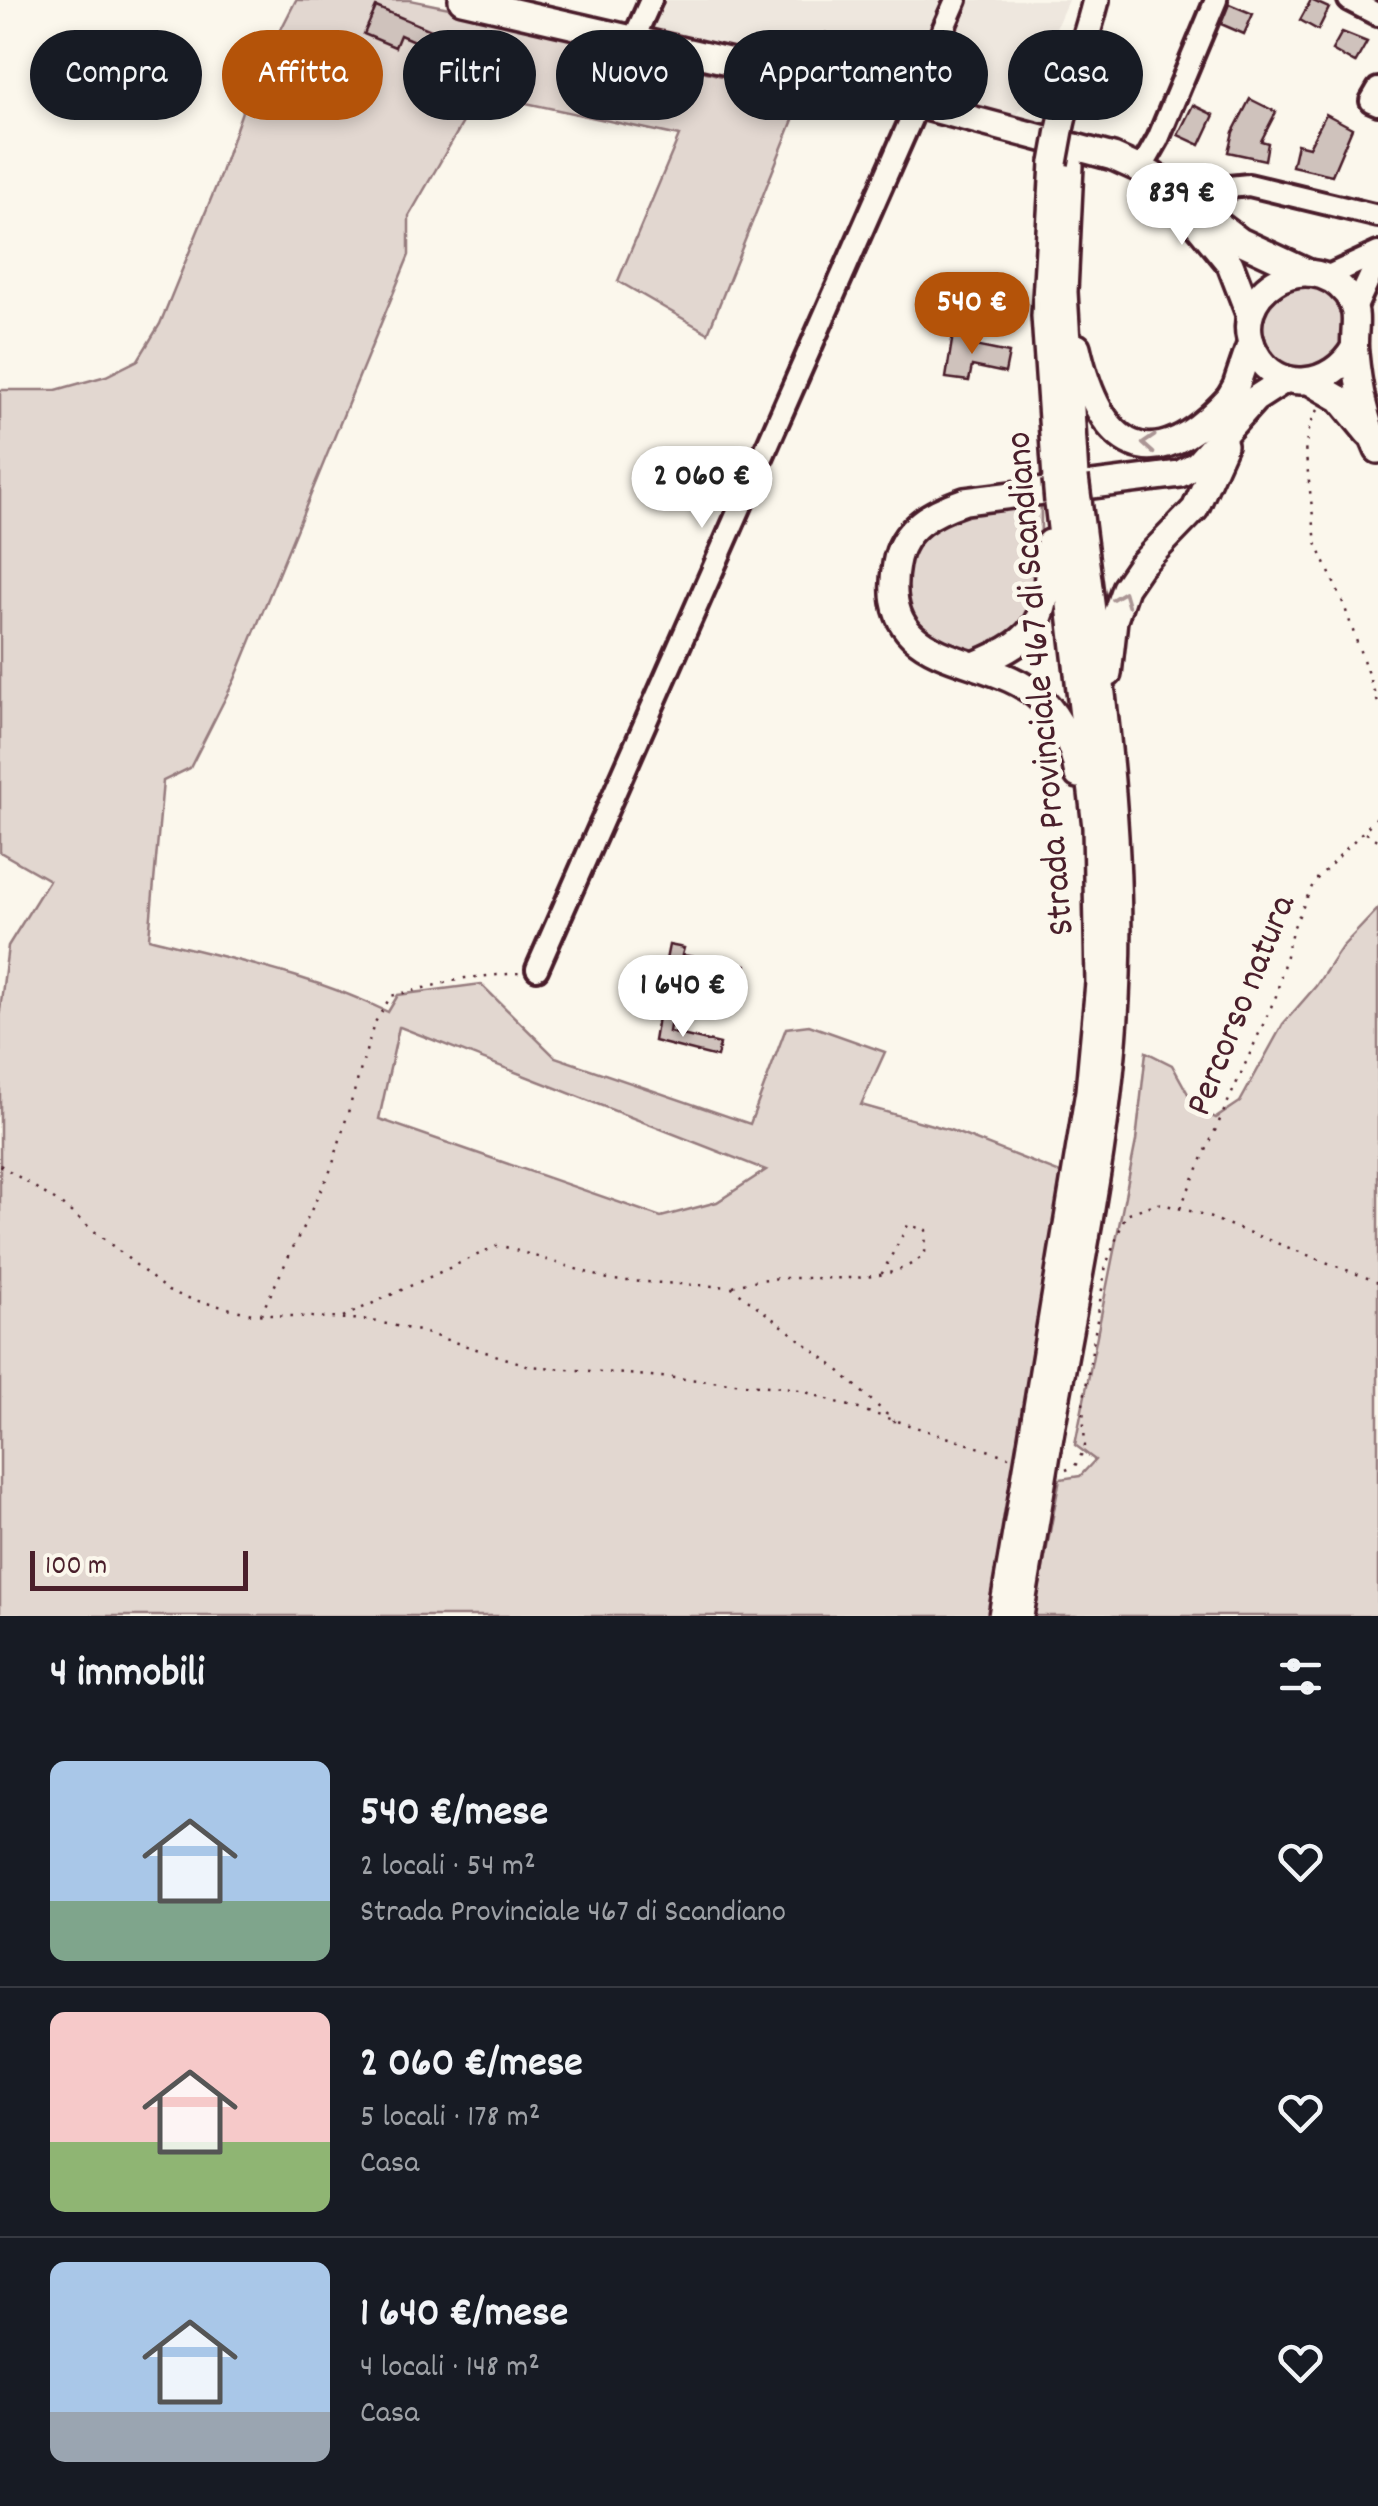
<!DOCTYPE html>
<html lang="it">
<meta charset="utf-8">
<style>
body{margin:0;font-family:Dekko,sans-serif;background:#20242c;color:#f1f3f6;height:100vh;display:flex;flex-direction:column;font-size:38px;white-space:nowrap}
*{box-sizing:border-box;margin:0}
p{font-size:32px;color:#9ea1a6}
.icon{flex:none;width:55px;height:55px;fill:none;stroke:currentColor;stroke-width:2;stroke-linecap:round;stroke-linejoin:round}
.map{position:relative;height:1616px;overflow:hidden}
.sheet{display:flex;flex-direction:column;background:#171b24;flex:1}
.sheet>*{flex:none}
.hud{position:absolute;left:30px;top:30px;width:1320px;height:90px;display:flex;gap:20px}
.scale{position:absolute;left:30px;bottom:25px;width:218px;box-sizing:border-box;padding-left:10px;border:5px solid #4a1f2b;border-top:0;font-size:28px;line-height:35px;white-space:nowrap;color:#4a1f2b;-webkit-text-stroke:8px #fbf7ec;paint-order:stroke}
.price{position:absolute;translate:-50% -85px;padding:0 22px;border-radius:35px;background:#fff;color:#222;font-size:32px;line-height:65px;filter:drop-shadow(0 2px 5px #0008)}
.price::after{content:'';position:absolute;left:50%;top:60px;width:30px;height:22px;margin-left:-15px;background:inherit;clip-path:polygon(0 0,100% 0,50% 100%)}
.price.on{background:#b45309;color:#fff}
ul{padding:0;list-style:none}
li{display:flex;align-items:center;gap:30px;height:250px;padding:0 50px}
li+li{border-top:2px solid #363941}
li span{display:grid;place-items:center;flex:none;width:280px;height:200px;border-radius:15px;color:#555}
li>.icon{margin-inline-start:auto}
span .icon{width:120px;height:120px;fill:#fffc;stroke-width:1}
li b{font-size:42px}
h2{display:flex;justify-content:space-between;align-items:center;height:120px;padding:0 50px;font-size:42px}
.pill{padding:0 35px;border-radius:45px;background:#171b24;box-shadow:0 5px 15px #0003;font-size:35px;line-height:90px}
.pill.on{background:#b45309;color:#fff}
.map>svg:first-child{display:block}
</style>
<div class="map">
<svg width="1378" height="1616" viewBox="0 0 1378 1616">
<rect width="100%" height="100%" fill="#fbf7ec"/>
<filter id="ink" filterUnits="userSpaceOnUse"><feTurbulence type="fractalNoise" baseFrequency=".01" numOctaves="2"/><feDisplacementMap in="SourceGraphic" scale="20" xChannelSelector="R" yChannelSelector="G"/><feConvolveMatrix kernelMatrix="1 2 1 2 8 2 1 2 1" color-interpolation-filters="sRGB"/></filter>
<g filter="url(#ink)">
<path fill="#eee7de" d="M642,0H1068L1017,117L630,27Z"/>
<g fill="#e2d7d0" stroke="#967b7e" stroke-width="2.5" fill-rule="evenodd">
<path d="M296,0H410L503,19L802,97L708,333L618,281L679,136L480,93L409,216V255L235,679L190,768L163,781L149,938C229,959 313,975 388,1012L398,995L481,984L555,1057L750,1124L786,1028L809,1025L885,1052L861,1105L950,1130L1063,1174L990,1616H0V1010L8,946L49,880L0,852V390H56L106,376L138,360L160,324L217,184L248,94ZM399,1027H400L766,1170L717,1202L661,1217L379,1119Z"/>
<circle cx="1303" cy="327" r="42"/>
<path d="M1041,501V575L1024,628C1010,635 991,649 975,651C902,659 879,561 936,521C957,506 1014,505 1041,501Z"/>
<path d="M1378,909V1616H1034L1060,1479L1080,1476L1095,1460L1075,1445L1136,1141L1146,1052L1172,1065L1197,1110L1216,1118L1240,1102L1283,1024L1316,986L1342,947Z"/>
</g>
<g fill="#cfc2bc" stroke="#4a1f2b" stroke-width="2.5">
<path d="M1311,0L1329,8L1318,30L1300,20Z"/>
<path d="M1229,4L1253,14L1244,34L1221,24Z"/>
<path d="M376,7L443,35L437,51L400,35L395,47L364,34Z"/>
<path d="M1342,32L1367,42L1355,63L1332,50Z"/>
<path d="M826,33L855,40L849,65L820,58Z"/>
<path d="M879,48L907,54L901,79L873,73Z"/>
<path d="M1250,99L1276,112L1261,141L1268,143L1265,160L1228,152L1233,132Z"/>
<path d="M1193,105L1214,115L1200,145L1178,135Z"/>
<path d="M1326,114L1352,128L1332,175L1292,166L1297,144L1309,147Z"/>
<path d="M954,328L977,332L975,346L1009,353L1005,373L972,366L969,381L946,378Z"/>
<path d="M669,945L684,948L682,955L746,965L741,988L697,979L693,997L672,992L676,972L664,970Z"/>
<path d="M658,1017L671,1019L669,1032L720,1044L717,1057L654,1041Z"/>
</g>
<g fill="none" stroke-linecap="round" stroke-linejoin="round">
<g stroke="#4a1f2b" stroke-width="28">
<g id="minor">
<path d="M1349,0L1378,15"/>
<path d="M634,38L651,0"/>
<path d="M1378,89L1371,101L1378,104"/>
<path d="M1141,169L1158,139L1216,0"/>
<path d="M1219,188L1249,185L1378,216"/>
<path d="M1326,277L1378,253"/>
<path d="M1355,309L1378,259"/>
<path d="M537,969L911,119V103L956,0"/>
</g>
</g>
<g stroke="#4a1f2b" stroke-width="32">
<g id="major">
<path d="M462,0L911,103L1113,157L1153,175L1240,241L1309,273"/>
<path d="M1060,130C1069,84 1085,45 1096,0"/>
<path d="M1054,163L1045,316L1056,479"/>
<path d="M1070,166L1064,292L1075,477"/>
<path d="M1198,225L1230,264L1250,316"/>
<path d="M1077,347C1100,449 1150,484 1229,398"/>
<path d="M1354,348C1333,386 1278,396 1255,352C1225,294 1307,243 1347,294C1362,315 1352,331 1355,353C1358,385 1365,421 1378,450"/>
<path d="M1309,381L1340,399L1368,433"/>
<path d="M1223,409L1236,386L1251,342"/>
<path d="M974,665C1047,636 1046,615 1050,543"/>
<path d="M1108,674L1114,620L1125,588L1140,566L1195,509L1224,445"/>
<path d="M1078,775C1074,748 1061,719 1042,700C991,649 876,674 896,564C902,527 933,512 965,501L1180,474L1197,464L1255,399L1286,379"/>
<path d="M1031,1444L1089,1091L1099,983L1096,827L1058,502"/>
<path d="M1048,1448C1074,1293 1112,1134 1117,976C1123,818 1097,656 1078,500"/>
</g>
</g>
<g stroke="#4a1f2b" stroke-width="2.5" stroke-dasharray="2.5 8" stroke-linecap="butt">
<path d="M1318,410L1311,422L1305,447L1316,543L1344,605L1378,703"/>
<path d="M1366,833L1378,840"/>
<path d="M0,1165L61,1204L168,1291L194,1300L252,1314L369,1320L419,1331L530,1366L793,1388L1009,1457"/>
<path d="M1180,1208L1276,996L1292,931L1314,882L1378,816"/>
<path d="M733,1286C793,1265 878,1297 925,1254L926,1230L908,1225L880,1277"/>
<path d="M261,1314L332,1167L374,1024L391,996L465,978L520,973"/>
<path d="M343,1317L499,1245L611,1280L732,1287L834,1366L895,1422"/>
<path d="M1066,1470L1075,1466L1085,1448L1083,1405L1106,1265L1126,1214L1158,1203L1198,1213L1378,1282"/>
</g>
<use href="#minor" stroke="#fbf7ec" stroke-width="20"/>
<use href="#major" stroke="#fbf7ec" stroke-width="25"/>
<g stroke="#4a1f2b" stroke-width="32" stroke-linecap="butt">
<g id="major-bridge">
<path d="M1054,163L1060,130"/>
<path d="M1075,477L1078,500"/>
<path d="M1056,479L1058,502"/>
<path d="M1002,1616L1031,1444"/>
<path d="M1020,1616L1048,1448"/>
</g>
</g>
<use href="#major-bridge" stroke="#fbf7ec" stroke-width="25"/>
</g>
<defs><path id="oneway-chevron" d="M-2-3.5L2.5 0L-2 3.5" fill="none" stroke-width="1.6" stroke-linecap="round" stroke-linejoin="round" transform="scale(2.5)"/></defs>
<g stroke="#ab9695">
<use href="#oneway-chevron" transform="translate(1149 444) rotate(-176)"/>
<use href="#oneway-chevron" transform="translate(1122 598) rotate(-68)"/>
</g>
</g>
<g text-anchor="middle" stroke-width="10" stroke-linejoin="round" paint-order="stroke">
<g font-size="38" fill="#4a1f2b" stroke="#fbf7ec">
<text transform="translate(1037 684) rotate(-95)" y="13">Strada Provinciale 467 di Scandiano</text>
<text transform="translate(1238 1004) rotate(-68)" y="13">Percorso natura</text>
</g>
</g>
</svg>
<div class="scale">100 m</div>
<b class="price" style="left:1182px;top:248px">839 €</b>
<b class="price on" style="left:972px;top:357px">540 €</b>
<b class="price" style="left:702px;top:531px">2 060 €</b>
<b class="price" style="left:683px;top:1040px">1 640 €</b>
<div class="hud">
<a class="pill">Compra</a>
<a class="pill on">Affitta</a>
<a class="pill">Filtri</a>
<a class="pill">Nuovo</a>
<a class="pill">Appartamento</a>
<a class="pill">Casa</a>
</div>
</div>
<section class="sheet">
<h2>4 immobili<svg class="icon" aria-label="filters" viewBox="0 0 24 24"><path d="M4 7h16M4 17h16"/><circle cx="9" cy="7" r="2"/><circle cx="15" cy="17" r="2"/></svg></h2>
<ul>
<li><span style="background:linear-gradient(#a9c7e8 70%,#7fa58c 0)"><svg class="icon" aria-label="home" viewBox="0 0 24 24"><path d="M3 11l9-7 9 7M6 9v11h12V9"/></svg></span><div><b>540 €/mese</b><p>2 locali · 54 m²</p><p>Strada Provinciale 467 di Scandiano</p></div><svg class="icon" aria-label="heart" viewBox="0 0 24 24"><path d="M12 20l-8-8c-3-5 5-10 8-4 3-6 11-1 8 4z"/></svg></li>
<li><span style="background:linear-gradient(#f6c9c9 65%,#8fb573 0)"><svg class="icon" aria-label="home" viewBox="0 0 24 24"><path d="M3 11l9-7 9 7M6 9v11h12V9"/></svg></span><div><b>2 060 €/mese</b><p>5 locali · 178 m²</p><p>Casa</p></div><svg class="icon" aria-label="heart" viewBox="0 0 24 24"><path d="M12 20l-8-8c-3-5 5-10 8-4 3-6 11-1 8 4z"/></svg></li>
<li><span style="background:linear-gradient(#a9c7e8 75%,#9aa5b1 0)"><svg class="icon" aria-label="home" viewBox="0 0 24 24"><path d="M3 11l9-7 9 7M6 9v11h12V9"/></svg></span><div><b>1 640 €/mese</b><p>4 locali · 148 m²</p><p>Casa</p></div><svg class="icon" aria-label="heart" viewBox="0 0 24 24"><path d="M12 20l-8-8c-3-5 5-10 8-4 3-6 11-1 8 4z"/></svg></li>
</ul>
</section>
